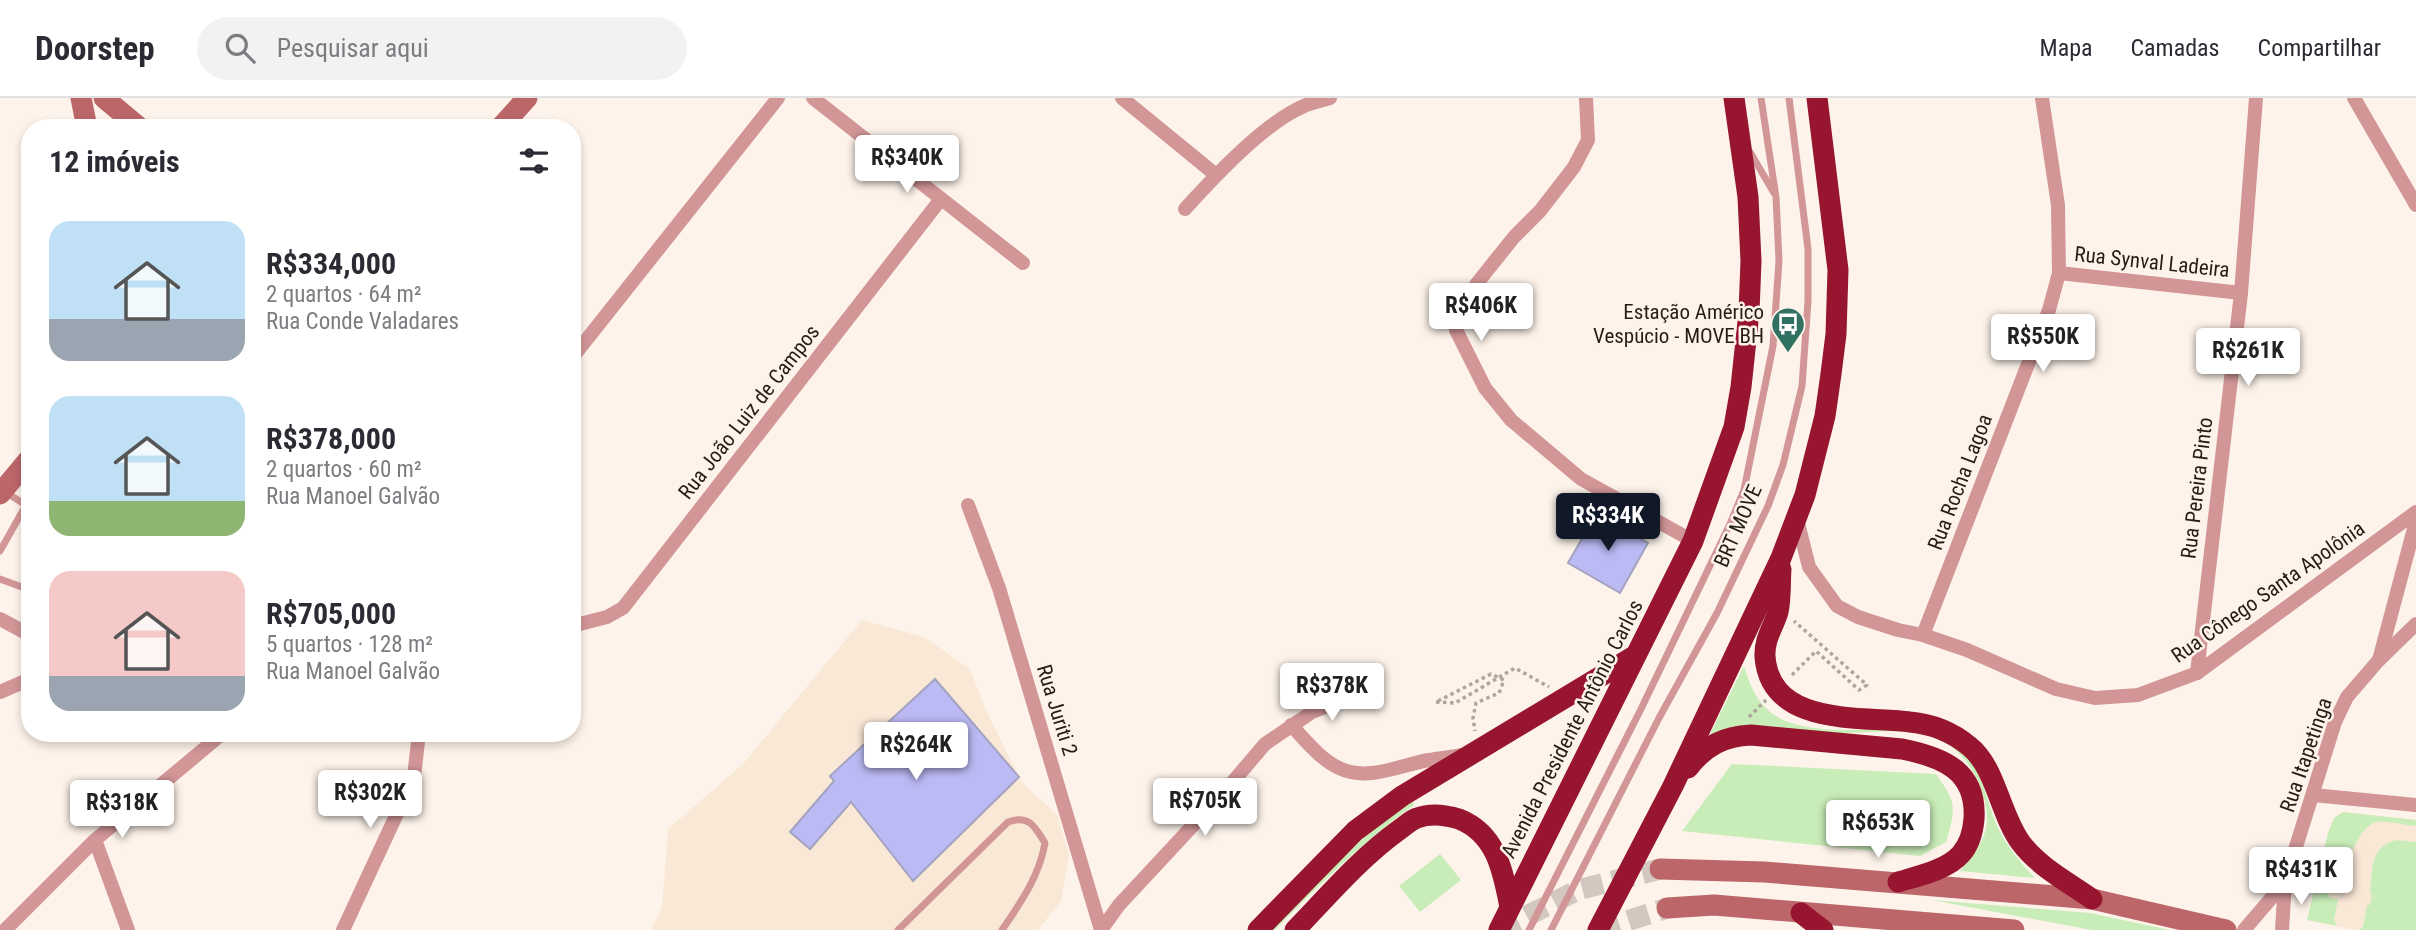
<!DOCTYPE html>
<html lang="pt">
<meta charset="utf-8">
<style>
body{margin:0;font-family:"Roboto Condensed",sans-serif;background:#f2f2f3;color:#2b2b33;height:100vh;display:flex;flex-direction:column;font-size:26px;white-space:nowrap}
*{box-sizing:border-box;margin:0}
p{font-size:23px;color:#7c7c81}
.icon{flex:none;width:38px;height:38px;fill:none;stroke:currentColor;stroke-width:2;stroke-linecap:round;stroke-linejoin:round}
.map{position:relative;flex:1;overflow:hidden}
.side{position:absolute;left:21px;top:21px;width:560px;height:623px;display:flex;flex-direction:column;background:#fff;border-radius:28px;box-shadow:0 4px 10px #0003}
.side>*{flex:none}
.price{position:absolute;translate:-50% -60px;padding:0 16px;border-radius:7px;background:#fff;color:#222;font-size:23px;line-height:46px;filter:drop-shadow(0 2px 4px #0008)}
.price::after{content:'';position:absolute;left:50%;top:42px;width:21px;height:16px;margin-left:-10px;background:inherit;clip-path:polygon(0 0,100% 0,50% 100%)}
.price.selected{background:#111827;color:#fff}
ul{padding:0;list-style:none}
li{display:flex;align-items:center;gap:21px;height:175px;padding:0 28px}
li span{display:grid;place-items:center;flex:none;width:196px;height:140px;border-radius:21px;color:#555}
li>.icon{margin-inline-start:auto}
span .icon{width:84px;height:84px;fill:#fffc;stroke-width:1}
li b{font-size:30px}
h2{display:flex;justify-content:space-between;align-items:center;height:84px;padding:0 28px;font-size:30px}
header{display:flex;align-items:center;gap:42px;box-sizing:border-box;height:98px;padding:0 35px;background:#fff;border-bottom:2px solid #e1e1e2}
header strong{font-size:33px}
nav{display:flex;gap:38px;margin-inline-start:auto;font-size:24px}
.search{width:490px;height:63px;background:#f2f2f3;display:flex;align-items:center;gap:18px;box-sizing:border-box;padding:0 24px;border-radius:38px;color:#7c7c81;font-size:26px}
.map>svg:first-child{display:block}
</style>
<header>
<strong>Doorstep</strong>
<div class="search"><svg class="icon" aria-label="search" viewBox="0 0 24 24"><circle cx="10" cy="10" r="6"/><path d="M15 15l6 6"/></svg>Pesquisar aqui</div>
<nav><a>Mapa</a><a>Camadas</a><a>Compartilhar</a></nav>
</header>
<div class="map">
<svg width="2416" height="832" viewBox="0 0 2416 832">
<rect width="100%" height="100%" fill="#fdf3ea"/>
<g fill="#fae8d7">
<path d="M862,522L924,539L970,571L986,612L1019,679L1025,688L1057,716L1069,756L1061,803L1038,832H651L662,810L668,731L743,666Z"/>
<path d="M2343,714L2416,722V832H2356L2307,822L2328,735L2334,720Z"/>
</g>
<g fill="#c9edb9">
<path d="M1744,568C1749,584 1754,598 1766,610C1796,641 1866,629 1906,632C1919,633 1937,636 1948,642C1982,663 1982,690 1995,723C2004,745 2019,763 2035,780L1960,773C1981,749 1994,730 1983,697C1975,671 1959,648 1933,639C1905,629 1872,635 1843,635C1811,635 1779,631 1747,631C1735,631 1722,634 1710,636Z"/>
<path d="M1732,666L1936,676C1957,705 1956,710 1946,744L1920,758L1682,733Z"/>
<path d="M1412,702L1414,707C1363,743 1319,787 1275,832H1269C1314,785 1359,739 1412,702Z"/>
<path d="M2343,714L2416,722V728C2404,727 2389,723 2377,724C2358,727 2344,773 2340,789L2330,788L2328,799L2338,801L2334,821L2337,828L2307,822L2328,735L2334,720Z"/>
<path d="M2396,742L2416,744V832H2359L2363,829L2367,807H2370L2372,797L2370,795C2373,771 2369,750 2396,742Z"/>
<path d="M1440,756L1461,782L1420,814L1399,788Z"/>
<path d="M1932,802L2090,815L2170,832H2092Z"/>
</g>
<g fill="#bcbaf4" stroke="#a3a3bf" stroke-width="2">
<path d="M1596,416L1648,445L1620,495L1568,465Z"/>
<path d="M935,581L1019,679L913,783L851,704L810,751L790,734L834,683L830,678Z"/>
</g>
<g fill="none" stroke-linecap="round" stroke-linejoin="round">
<g stroke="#d2c8bf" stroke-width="21" stroke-dasharray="21 10" stroke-linecap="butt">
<path d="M1499,832L1578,792L1660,771"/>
<path d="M1599,832L1667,810"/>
</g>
<g stroke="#aea59c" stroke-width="3.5" stroke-dasharray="3.5 3.5" stroke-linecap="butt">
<path d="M1792,577L1816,553L1859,592L1867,587L1794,523"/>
<path d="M1438,603L1491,576L1504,582L1499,595L1476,605L1473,620L1475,633"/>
<path d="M1436,604L1455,605L1515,570L1549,589"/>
<path d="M1749,619L1766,602"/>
</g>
<g stroke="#d29697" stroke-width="7">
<path d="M1750,54L1774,95"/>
<path d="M5,394L26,407L30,402"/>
<path d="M0,453L26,407L30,409"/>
<path d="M0,481L30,492"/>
<path d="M898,832L1008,724C1029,716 1035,729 1045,745C1039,779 1021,804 1002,832"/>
<path d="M1529,832L1640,613L1730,426L1744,392L1773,248L1779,163L1776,99L1761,0"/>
<path d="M1551,832L1659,620L1717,515L1768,408L1783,367L1802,288L1808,203V151L1789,0"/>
</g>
<g stroke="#d29697" stroke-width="14">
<path d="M813,0L1023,165"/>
<path d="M1122,0L1216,77"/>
<path d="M1586,0L1588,42L1574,69L1540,113L1514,139L1478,184L1460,211L1456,232L1485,290L1511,322L1581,381L1693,443"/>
<path d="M2354,0L2416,107"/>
<path d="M1185,111C1214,79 1264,25 1304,8C1312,4 1321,3 1330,0"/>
<path d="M2059,175L2241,195"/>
<path d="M572,260L778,0"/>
<path d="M968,407L999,490L1101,832"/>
<path d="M1797,421L1809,469L1837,508L1858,519L1898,532L1923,537L1967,552L2056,591L2095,600L2138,597L2197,575L2416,414"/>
<path d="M0,521L30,537"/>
<path d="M572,528L607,519L623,510L941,101"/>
<path d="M1923,537L2049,212L2059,175L2058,107L2042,0"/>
<path d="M2379,562L2416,423"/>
<path d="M2197,575L2241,195L2256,0"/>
<path d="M0,594L30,581"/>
<path d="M1291,627C1305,642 1320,661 1339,670C1367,684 1401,667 1429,662C1440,660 1451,659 1461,657"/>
<path d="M2313,697L2416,707"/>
<path d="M95,742L128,832"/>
<path d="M5,832L95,742L223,635"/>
<path d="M343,832L414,679L419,635"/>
<path d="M1101,832L1119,807L1225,693L1265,646L1312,614L1359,595"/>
<path d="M2244,832L2285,784"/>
<path d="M2282,832L2285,784L2335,624L2347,599L2378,563L2416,526"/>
</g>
<g stroke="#bc666a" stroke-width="21">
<path d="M81,0L87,30"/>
<path d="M104,0L140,30"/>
<path d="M500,30L527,0"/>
<path d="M0,396L30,360"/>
<path d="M1660,771L1764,774L2092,801L2226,832"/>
<path d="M1667,810L1714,807L2014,832"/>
</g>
<g stroke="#97152f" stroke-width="21">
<path d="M1781,471C1780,484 1781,501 1778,514C1773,530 1764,541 1765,559C1771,629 1861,618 1910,624C1932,626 1952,634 1969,648C1996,669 2000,717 2021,745C2039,769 2068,784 2092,801"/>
<path d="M1688,670C1705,648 1724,638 1751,637L1902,651C1943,659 1977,673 1974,721C1973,733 1970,746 1961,756C1947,772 1918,778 1898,784"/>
<path d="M1801,815L1823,832"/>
<path d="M1258,832L1355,733L1402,698L1636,557"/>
<path d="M1295,832C1328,798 1360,760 1399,732C1405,728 1411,722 1417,720C1430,715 1446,717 1459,721C1497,736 1503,774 1510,809"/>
<path d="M1499,832L1693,443L1734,329L1741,289L1749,214L1751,163L1748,99L1734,0"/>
<path d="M1598,832L1673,688L1781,460L1805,397L1825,318L1831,276L1836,236L1838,172L1817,0"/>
</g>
</g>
<defs>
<g id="bus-pin" transform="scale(1.75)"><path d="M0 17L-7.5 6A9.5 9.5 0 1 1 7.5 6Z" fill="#307161" stroke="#fdf3ea"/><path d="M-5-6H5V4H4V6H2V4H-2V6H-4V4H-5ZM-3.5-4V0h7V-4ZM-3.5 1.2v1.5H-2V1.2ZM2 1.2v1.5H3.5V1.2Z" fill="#fff"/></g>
</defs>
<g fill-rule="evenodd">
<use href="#bus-pin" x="1788" y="226"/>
</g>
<g text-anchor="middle" stroke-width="5" stroke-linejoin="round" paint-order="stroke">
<g font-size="21" fill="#261e15" stroke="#fdf3ea">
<text transform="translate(2152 164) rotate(6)" y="7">Rua Synval Ladeira</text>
<text transform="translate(749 314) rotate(-52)" y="7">Rua João Luiz de Campos</text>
<text transform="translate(1960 384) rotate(-69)" y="7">Rua Rocha Lagoa</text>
<text transform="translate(2197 390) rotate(-83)" y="7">Rua Pereira Pinto</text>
<text transform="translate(1738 428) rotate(-66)" y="7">BRT MOVE</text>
<text transform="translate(2268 494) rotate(-35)" y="7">Rua Cônego Santa Apolônia</text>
<text transform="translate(1057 612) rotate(73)" y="7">Rua Juriti 2</text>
<text transform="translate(1572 631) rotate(-63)" y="7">Avenida Presidente Antônio Carlos</text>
<text transform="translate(2306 657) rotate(-71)" y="7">Rua Itapetinga</text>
</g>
<g font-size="21" fill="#261e15" stroke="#fdf3ea" text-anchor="end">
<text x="1764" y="221">Estação Américo<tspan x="1764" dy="24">Vespúcio - MOVE BH</tspan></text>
</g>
</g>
</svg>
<b class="price" style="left:907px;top:97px">R$340K</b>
<b class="price" style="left:1481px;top:245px">R$406K</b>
<b class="price" style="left:2043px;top:276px">R$550K</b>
<b class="price" style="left:2248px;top:290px">R$261K</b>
<b class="price selected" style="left:1608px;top:455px">R$334K</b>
<b class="price" style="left:1332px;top:625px">R$378K</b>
<b class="price" style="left:916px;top:684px">R$264K</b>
<b class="price" style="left:370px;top:732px">R$302K</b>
<b class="price" style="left:1205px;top:740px">R$705K</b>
<b class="price" style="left:122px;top:742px">R$318K</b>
<b class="price" style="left:1878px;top:762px">R$653K</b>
<b class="price" style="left:2301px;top:809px">R$431K</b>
<section class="side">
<h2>12 imóveis<svg class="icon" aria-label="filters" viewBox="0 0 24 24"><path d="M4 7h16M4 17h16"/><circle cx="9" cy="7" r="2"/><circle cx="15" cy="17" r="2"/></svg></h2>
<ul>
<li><span style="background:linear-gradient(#bfe0f5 70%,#9aa5b1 0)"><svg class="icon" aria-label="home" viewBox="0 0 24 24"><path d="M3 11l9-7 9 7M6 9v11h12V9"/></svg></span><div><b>R$334,000</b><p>2 quartos · 64 m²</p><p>Rua Conde Valadares</p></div></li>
<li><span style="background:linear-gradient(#bfe0f5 75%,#8fb573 0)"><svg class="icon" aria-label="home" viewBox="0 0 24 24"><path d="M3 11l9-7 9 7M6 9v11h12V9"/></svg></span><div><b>R$378,000</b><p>2 quartos · 60 m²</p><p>Rua Manoel Galvão</p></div></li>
<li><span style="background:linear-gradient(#f6c9c9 75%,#9aa5b1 0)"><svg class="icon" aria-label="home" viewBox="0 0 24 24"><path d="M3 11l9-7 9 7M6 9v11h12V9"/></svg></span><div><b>R$705,000</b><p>5 quartos · 128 m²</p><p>Rua Manoel Galvão</p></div></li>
</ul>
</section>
</div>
